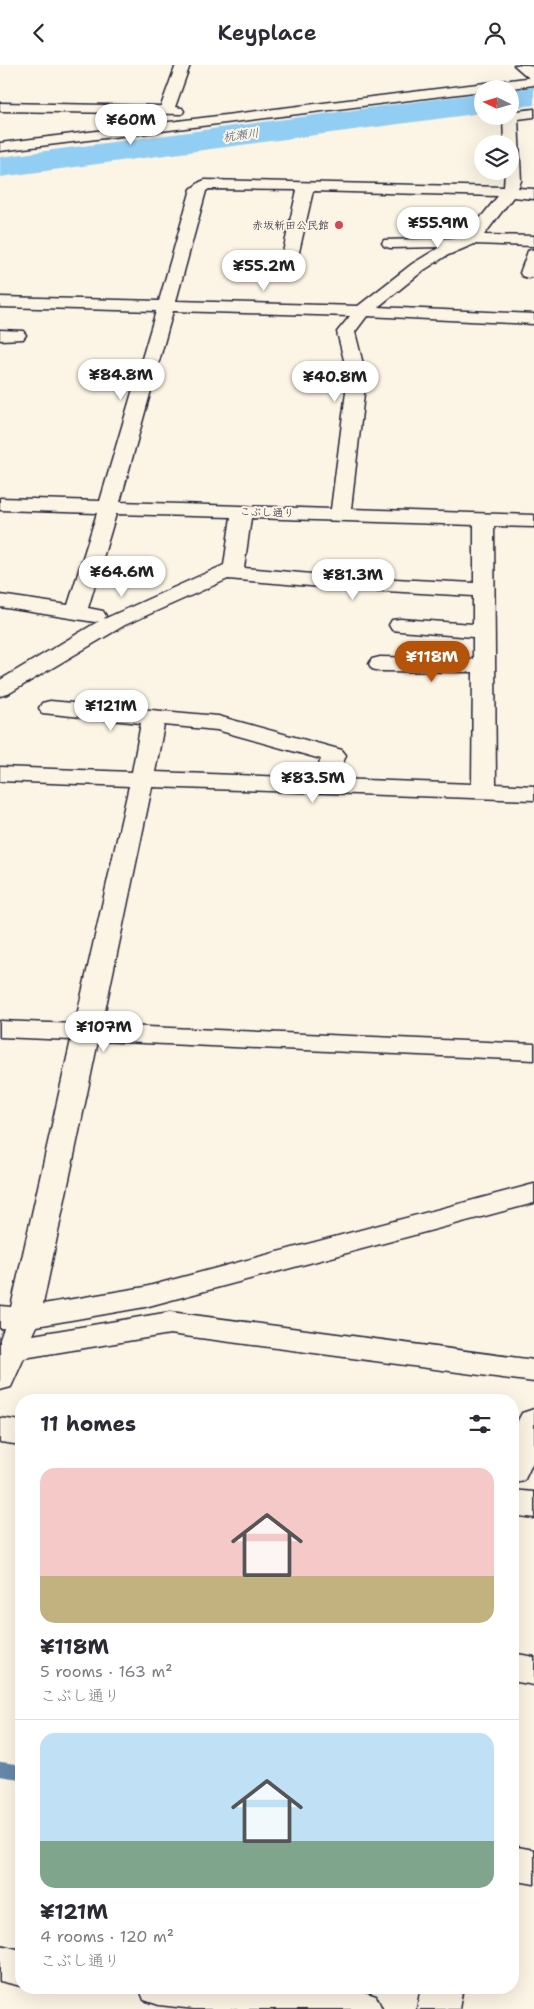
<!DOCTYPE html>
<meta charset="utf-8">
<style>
body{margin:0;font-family:"Shantell Sans","Klee One",sans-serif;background:#f2f2f3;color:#2b2b33;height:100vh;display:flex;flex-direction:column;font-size:19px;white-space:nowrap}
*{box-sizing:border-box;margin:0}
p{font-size:16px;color:#7c7c81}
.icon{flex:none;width:28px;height:28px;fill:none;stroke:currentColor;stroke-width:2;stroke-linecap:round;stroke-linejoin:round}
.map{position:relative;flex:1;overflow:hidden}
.drawer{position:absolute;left:15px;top:1329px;width:504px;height:600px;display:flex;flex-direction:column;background:#fff;border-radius:20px;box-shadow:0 5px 20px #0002}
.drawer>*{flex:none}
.needle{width:32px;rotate:275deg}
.fabs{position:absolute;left:474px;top:15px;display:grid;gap:10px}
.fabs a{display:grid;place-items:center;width:45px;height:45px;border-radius:50%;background:#fff;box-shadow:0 5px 20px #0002;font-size:25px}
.price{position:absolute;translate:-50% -42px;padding:0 11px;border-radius:18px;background:#fff;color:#222;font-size:16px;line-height:32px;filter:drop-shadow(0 1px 2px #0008)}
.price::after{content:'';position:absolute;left:50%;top:30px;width:15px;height:11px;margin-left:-8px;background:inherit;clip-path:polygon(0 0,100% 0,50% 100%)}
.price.on{background:#b45309;color:#fff}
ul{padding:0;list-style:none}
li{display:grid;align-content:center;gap:10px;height:265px;padding:0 25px}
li+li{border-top:1px solid #e1e1e2}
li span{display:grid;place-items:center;height:155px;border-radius:15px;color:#555}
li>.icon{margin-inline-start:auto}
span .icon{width:90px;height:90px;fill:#fffc;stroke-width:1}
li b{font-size:21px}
h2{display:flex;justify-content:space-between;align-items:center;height:60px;padding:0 25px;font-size:21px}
header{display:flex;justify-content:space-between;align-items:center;height:65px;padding:0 25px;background:#fff;font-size:22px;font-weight:600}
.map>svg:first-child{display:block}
</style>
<header><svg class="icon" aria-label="back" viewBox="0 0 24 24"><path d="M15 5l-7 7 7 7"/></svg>Keyplace<svg class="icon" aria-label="person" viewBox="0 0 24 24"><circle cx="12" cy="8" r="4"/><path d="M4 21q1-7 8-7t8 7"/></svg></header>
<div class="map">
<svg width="534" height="1944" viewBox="0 0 534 1944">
<rect width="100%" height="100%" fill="#fcf5e5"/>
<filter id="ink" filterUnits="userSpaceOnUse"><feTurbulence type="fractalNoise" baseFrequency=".02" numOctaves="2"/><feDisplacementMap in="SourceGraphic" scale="10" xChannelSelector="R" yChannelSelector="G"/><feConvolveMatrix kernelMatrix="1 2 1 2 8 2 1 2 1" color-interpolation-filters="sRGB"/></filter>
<g filter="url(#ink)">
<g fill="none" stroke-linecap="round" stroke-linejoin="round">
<path stroke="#6589a9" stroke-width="14" d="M0,1704L21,1707"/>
<g fill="#92cef3" fill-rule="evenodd">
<path d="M534,22V40L510,43V25Z"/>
<path d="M482,28V48L0,112V92Z"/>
</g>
<g stroke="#22223b" stroke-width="3">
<g id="minor">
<path d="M176,0H190L175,42L182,43L184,46L182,49L0,46V38L161,41Z"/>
<path d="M534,12V20L505,24H482V26L0,86V78Z"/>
<path d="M510,38L515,39L517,46L534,44V52L518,54L521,116L518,123L534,124V134L513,132L484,170L534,171V181L474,179L446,191L424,205L378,242L534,249V259L367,251L355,267L366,311L351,444L534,450V462L494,461L496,719L534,721V735L152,722L102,960L534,979V995L98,976L43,1239L145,1222L534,1119V1138L145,1242L37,1261L33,1270L170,1247L534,1295V1317L170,1269L24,1293L11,1322L0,1325V1274L4,1263H0V1241L11,1242L71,975L0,972V956L75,959L129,721L0,716V702L132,707L141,658L42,648L39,643L42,638L50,636L218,651L342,685L346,690L337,714L472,719L473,607L380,606L372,604L369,599L372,594L380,592L473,594V572L400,566L392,565L389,560L392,555L400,554L473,559V531L334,523L228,514L125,560L8,629L0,631V615L99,556L95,557L0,542V530L68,540L97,448L0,445V433L100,436L156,246L0,242V232L159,236L191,124L200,117L205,115L504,122L505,106H510V79H504L503,51H510ZM209,124L297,125L283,187L285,190H297L299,187L313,126L498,131L466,171L461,173L384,175L382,178L384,181L390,183L440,182L412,199L358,241L176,236L206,126ZM173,246L350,251L337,267L348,311L331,444L120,437ZM116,449L231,452L224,500L104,554L106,551L103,546L88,543ZM251,453L474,460V518L334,511L244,503ZM164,660L217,665L321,694L314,713L155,707Z"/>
<path d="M534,184V211L528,213L522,211L520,208L528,186Z"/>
<path d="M0,265L23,266L26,270L23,274L0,275Z"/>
<path d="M534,1344V1395L524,1416L512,1419V1367L522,1348Z"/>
<path d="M0,1353L21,1356V1380L0,1377Z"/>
<path d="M512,1425L534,1427V1453L512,1450Z"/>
<path d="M512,1588L534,1592V1620L512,1616Z"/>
<path d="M512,1781L534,1785V1819L512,1815Z"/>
<path d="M0,1880L21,1885V1921L0,1916Z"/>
<path d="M139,1922H333L361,1926L376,1931L382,1944H194L159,1940L144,1935Z"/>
<path d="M421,1922H463L459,1944H417Z"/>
</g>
</g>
<g stroke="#22223b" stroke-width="3">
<path id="major" d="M514,0H529L534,3V14L529,13Z"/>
</g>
<use href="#minor" fill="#fcf5e5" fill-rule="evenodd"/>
<use href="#major" fill="#fcf5e5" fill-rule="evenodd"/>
</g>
</g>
<circle fill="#d1495b" stroke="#fcf5e5" stroke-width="2" cx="339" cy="160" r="5"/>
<g text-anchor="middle" stroke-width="4" stroke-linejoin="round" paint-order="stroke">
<g font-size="11" fill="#22223b" stroke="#fcf5e5" text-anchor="end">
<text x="329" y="164">赤坂新田公民館</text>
</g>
<g font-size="11" fill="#22223b" stroke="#fcf5e5">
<text transform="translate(267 447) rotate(2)" y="4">こぶし通り</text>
</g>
<g font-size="12" font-style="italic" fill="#445672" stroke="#fcf5e5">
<text transform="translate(241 70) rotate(-8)" y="4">杭瀬川</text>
</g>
</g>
</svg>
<div class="fabs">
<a><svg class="needle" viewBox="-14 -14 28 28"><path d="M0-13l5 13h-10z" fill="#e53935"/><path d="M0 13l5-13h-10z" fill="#7c7c81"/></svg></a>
<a><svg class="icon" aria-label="layers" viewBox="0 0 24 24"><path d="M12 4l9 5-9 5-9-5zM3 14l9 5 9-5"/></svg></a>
</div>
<b class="price" style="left:131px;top:81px">¥60M</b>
<b class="price" style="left:438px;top:184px">¥55.9M</b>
<b class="price" style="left:264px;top:227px">¥55.2M</b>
<b class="price" style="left:121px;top:336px">¥84.8M</b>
<b class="price" style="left:335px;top:338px">¥40.8M</b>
<b class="price" style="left:122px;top:533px">¥64.6M</b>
<b class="price" style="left:353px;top:536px">¥81.3M</b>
<b class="price on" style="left:432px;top:618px">¥118M</b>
<b class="price" style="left:111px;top:667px">¥121M</b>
<b class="price" style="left:313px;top:739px">¥83.5M</b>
<b class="price" style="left:104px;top:988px">¥107M</b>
<section class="drawer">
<h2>11 homes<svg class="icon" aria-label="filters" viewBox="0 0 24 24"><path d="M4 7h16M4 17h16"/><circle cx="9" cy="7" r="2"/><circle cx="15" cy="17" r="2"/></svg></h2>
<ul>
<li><span style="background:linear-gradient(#f6c9c9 70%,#c2b280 0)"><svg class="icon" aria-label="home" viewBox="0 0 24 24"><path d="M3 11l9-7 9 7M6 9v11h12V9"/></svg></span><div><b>¥118M</b><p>5 rooms · 163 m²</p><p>こぶし通り</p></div></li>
<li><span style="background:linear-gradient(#bfe0f5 70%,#7fa58c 0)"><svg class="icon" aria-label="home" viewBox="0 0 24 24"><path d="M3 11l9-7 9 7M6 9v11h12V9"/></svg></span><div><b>¥121M</b><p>4 rooms · 120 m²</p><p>こぶし通り</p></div></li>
</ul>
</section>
</div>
